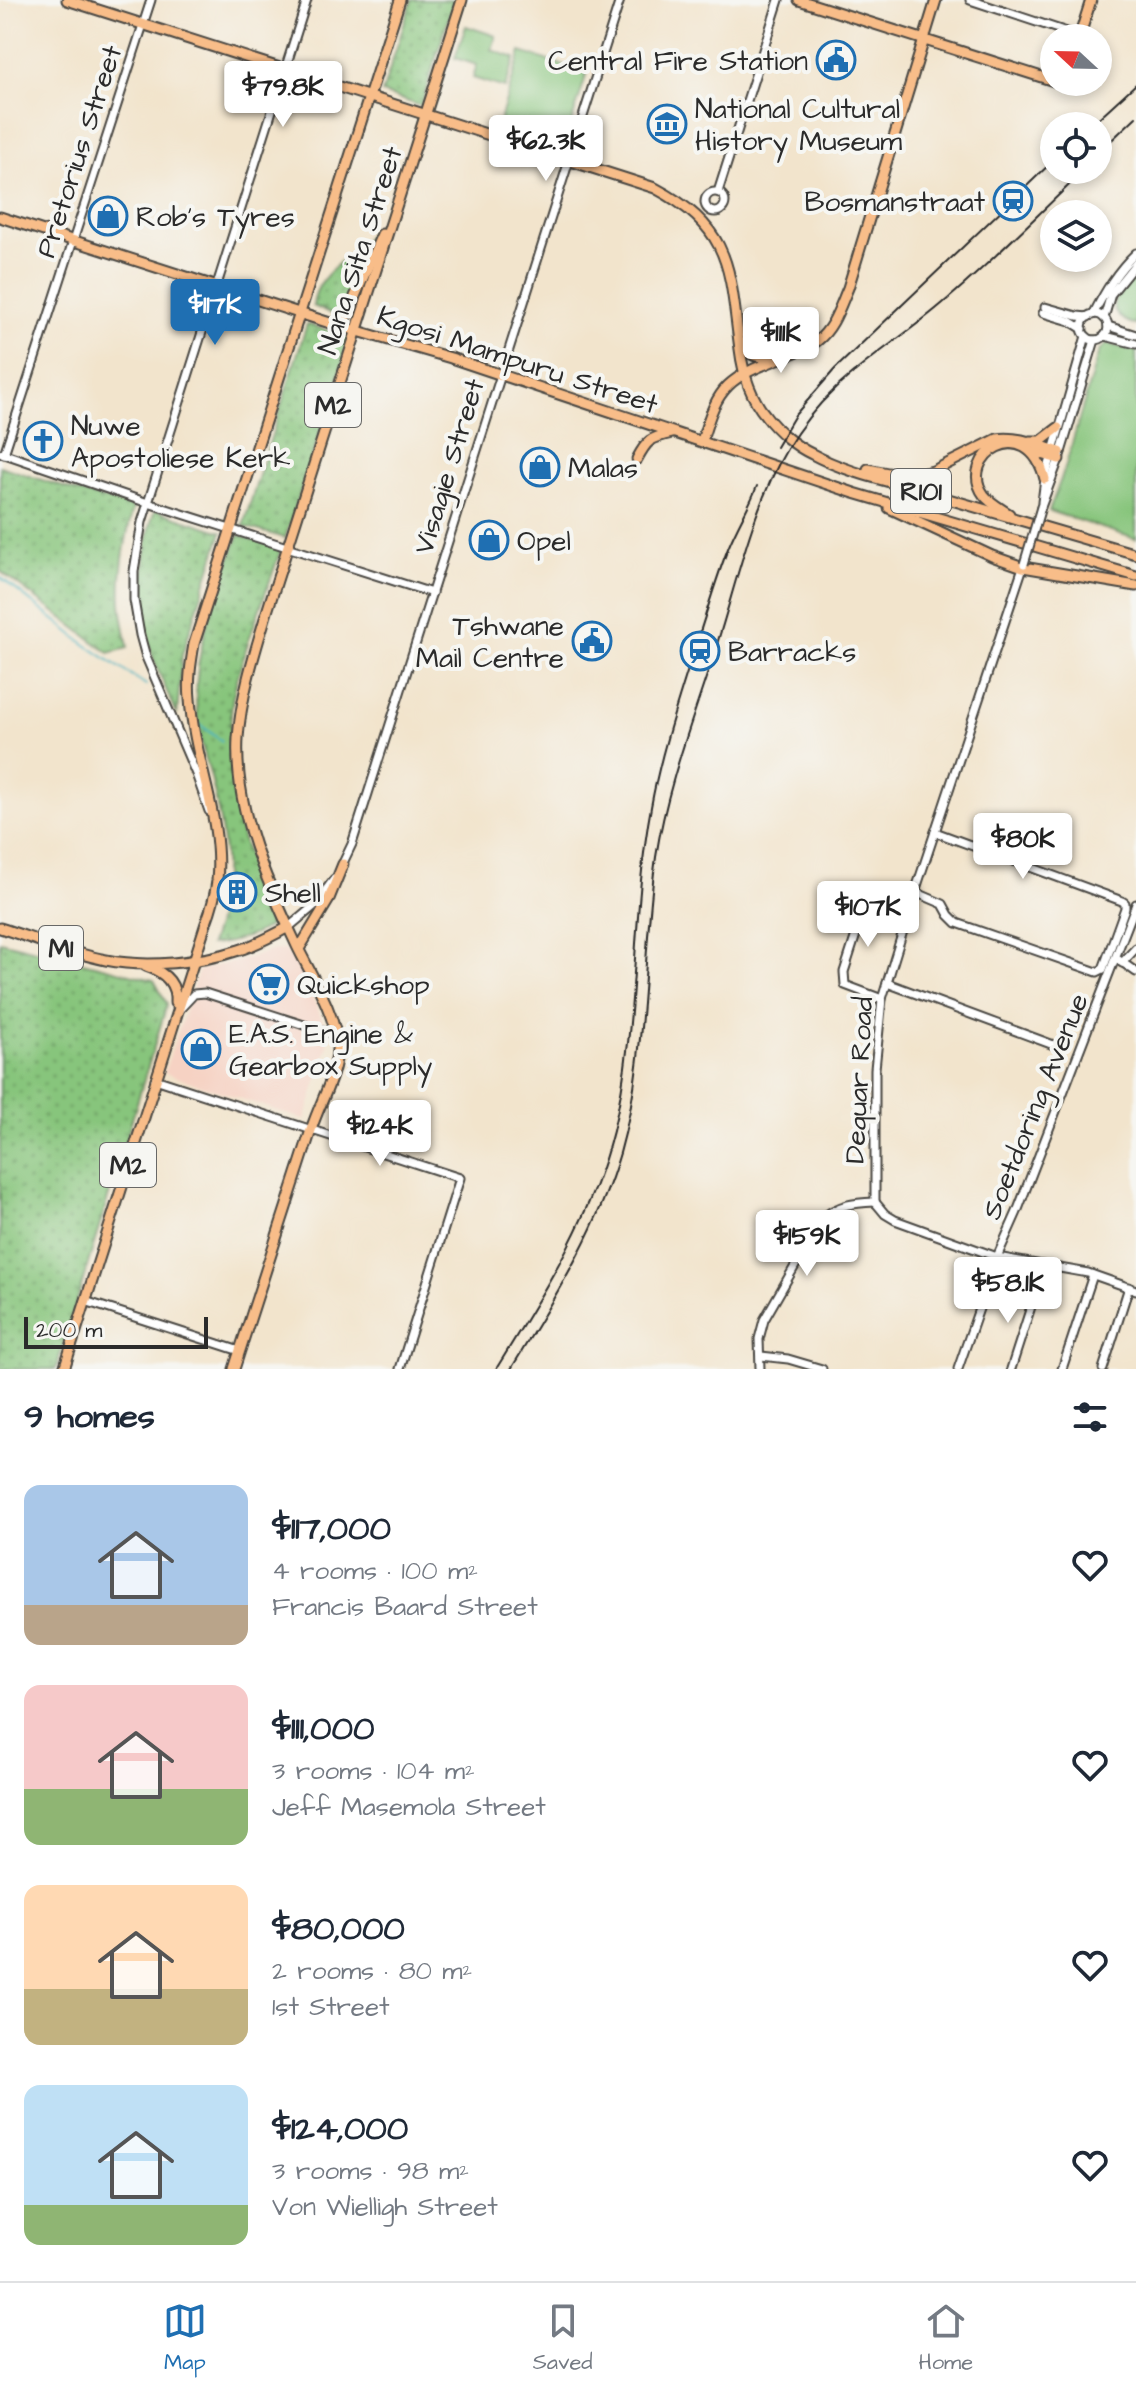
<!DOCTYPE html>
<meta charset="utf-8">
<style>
body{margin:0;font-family:"Architects Daughter",sans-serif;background:#f2f2f3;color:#1f2937;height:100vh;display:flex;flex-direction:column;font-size:30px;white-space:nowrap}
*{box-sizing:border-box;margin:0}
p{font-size:26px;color:#747a83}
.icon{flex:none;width:44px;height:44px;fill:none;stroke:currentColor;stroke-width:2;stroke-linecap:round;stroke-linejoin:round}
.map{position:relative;height:1369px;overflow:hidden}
.panel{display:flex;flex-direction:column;background:#fff;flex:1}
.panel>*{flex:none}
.needle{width:52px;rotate:292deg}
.fabs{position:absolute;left:1040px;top:24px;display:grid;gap:16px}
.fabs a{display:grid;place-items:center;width:72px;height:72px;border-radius:50%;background:#fff;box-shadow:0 4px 12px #0003;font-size:40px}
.scale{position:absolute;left:24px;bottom:20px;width:184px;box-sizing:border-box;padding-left:8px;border:4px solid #2b2b2b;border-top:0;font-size:22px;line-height:28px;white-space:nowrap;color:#2b2b2b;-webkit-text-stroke:6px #f6f6f2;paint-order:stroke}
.price{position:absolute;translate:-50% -68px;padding:0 18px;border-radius:8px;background:#fff;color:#222;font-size:26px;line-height:52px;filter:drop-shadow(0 2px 4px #0008)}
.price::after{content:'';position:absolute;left:50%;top:48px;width:24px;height:18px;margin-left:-12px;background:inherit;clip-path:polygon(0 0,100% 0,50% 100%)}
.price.current{background:#1f6fb2;color:#fff}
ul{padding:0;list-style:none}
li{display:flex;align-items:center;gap:24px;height:200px;padding:0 24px}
li span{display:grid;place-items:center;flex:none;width:224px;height:160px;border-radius:16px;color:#555}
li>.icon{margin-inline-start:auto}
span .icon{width:96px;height:96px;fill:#fffc;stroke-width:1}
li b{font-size:34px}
h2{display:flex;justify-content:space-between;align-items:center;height:96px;padding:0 24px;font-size:34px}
.tabs{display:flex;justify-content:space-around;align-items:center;height:112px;border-top:2px solid #e0e1e3;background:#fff;font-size:22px;color:#747a83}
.tabs a{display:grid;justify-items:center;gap:4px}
.tabs .current{color:#1f6fb2}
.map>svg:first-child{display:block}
</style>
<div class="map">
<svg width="1136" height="1369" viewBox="0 0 1136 1369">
<defs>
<pattern id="park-dots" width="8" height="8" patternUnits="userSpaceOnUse" patternTransform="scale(2)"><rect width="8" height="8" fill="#87c57c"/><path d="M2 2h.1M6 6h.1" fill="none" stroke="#6fa066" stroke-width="1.8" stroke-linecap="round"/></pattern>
</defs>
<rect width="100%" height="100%" fill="#f6f6f2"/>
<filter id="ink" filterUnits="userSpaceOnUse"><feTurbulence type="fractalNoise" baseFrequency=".0125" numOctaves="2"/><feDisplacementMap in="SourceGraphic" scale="16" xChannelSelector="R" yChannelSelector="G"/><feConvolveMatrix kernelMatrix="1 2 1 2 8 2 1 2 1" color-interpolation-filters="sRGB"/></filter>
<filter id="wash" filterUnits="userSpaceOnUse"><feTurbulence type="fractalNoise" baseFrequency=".006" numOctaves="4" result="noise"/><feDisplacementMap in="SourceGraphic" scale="32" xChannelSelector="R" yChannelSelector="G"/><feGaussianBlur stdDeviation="1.8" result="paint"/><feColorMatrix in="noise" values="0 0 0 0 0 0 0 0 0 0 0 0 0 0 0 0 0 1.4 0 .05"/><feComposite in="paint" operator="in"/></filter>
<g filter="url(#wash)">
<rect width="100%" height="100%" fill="#f2e4cc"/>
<path fill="#f6d2c3" d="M274,950H284L299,965L325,1026L328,1046L305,1120L164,1073L199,970L239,961Z"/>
<g fill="#87c57c" stroke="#597854" stroke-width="2">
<path d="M466,26L496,36L492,50L515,58L505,88L473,78L477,65L455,58Z"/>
<path d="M521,52L587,73L564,146L498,126Z"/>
<path d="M1136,273V325C1098,313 1116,294 1136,273Z"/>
<path d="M1107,344L1136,351V539L1049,511L1065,468L1097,357L1100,350Z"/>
</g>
<g fill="url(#park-dots)" stroke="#597854" stroke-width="2">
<path d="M412,0H454L421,106L382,93Z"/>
<path d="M372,230L380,233L343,313L338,316L313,306C315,272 355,256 372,230Z"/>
<path d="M307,324L351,338L285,538L243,526Z"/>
<path d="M0,466L81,493L133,507C126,538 119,571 121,603C122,618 126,633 128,648L109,653L0,571Z"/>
<path d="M155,510L222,532L182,655L177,715C169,696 160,677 153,657C140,618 141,548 155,510Z"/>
<path d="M239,535L281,549C265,597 244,646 233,696C230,713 230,733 230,751C231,818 247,861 277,921C256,936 235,943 210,945C232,883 226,840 211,777C205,756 198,734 197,712C191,651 218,591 239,535Z"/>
<path d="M0,941L154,980L167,1004L56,1369H0Z"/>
</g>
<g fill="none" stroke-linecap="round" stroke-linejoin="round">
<g stroke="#43b2bf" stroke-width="2">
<path d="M0,577L86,645L146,685"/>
<path d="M199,724L222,741"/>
</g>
</g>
</g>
<g filter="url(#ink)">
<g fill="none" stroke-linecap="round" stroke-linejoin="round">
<g stroke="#494743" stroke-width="11">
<g id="minor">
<path d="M970,0L1079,36"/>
<circle cx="715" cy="202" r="10"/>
<path d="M718,192L779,0"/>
<path d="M1045,307L1077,316L1088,317"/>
<path d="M1043,313L1070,321L1083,329"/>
<circle cx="1095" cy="327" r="13"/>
<path d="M1093,315C1105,291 1117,271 1136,253"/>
<path d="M1104,318L1111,294L1136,263"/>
<path d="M1108,326L1136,335"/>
<path d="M1105,336L1136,344"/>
<path d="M2,453L148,503L432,593"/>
<path d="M4,454L151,0"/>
<path d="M1042,502L1045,479L1086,336"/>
<path d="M1041,507L1059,459L1095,340"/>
<path d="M209,811L196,774L146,657L140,635L134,600V571L142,522L307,0"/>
<path d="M342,865L352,844L620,0"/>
<path d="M870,891L844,972L845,985L882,999"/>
<path d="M915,892L943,904L949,915L957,923L1097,972L1103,969L1125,908V903L1122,901L935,832"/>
<path d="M289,927L314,906L334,879"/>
<path d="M1116,958L1136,972"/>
<path d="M1122,963L1136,948"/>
<path d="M887,983L1059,1047"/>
<path d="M179,1010L194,994L205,993L335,1035"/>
<path d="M155,1079L460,1178L400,1369"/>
<path d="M875,1202V1069L882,999L915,892L1024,564"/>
<path d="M875,1202L885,1214L895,1220L997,1257L1088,1273L1136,1290"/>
<path d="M85,1301L240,1351"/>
<path d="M761,1356L788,1359L822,1369"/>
<path d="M760,1369L759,1339L764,1320L822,1219C837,1204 855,1203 875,1202"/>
<path d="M958,1369L997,1257L1017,1212L1136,904"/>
<path d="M1011,1369L1036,1291"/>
<path d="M1062,1369L1093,1275"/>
<path d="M1103,1369L1129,1287"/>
</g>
</g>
<g stroke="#494743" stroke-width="13">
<g id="major">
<path d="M67,0L655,188C734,230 729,271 740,349C743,373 750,397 766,416C777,431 795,446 812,454C845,472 885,480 921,491C993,512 1064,533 1136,554"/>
<path d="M799,0L1054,81"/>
<path d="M1079,38L1091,0"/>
<path d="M1058,82L1064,84V82"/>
<path d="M0,217L330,323L451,358L854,493L1136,576"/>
<path d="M333,323L343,320L347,315L382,234"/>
<path d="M740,341C747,357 759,358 774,357"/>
<path d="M702,441C718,384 729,378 783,357C794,352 807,349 817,341C834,328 840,306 848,288L936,0"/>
<path d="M1030,441H1041L1058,428"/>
<path d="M1031,451L1059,459"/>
<path d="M637,459C647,440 650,438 672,433"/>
<path d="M868,469C891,474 910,478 933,471L997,439C1018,435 1040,446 1060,452"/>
<path d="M889,508L992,556L1023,567L1136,586"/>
<path d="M1009,514C1000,508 990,503 984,495C956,457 1027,410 1045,479"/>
<path d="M0,928C35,939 70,953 106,960C145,968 201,963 239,950C256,945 273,935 289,927"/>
<path d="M299,949L328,901L343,864"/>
<path d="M146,966C164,972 177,983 175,1003"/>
<path d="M64,1369L206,923C211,910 215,896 217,881C223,819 194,760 190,699C188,680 191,662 194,644L400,0"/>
<path d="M234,1369C260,1288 286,1207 312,1127C320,1102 338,1073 337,1046C337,1016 310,973 297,946C267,882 234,811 238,738C241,696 254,655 266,615L462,0"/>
</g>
</g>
<use href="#minor" stroke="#fff" stroke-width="7"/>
<use href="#major" stroke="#f8bd89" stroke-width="9"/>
<g stroke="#2b2b2b" stroke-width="2">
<path d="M1090,126L1136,84"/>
<path d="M1098,153L1136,117"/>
<path d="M776,447L795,415L835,369L1054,160"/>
<path d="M496,1369C543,1293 591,1219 613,1131C639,1025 631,914 651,807C661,751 679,698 696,644C707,612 716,578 729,546C737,526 749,507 757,486"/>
<path d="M511,1369C553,1300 597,1232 620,1153C647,1057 642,956 656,857C667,784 695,714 717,644C737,581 753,506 787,449C827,380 886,352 943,303C993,261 1038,214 1085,170"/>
</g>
<g stroke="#494743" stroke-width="11" stroke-linecap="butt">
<path id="minor-bridge" d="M1024,564L1041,507"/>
</g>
<use href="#minor-bridge" stroke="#fff" stroke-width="7"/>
</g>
</g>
<defs>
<g id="civic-ring" transform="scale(2)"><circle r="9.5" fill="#f6f6f2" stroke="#1f6fb2" stroke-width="1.5"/><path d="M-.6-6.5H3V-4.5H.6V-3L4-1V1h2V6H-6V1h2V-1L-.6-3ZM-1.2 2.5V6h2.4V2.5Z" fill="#1f6fb2"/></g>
<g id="museum-ring" transform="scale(2)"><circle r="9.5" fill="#f6f6f2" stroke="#1f6fb2" stroke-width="1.5"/><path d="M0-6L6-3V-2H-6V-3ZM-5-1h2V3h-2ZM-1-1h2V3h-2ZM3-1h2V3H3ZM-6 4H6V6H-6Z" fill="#1f6fb2"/></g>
<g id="station-ring" transform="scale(2)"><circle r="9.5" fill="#f6f6f2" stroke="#1f6fb2" stroke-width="1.5"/><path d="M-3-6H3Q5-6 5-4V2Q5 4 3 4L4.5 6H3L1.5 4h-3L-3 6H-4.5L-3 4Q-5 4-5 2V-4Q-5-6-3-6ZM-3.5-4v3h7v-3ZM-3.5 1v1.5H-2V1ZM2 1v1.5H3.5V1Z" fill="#1f6fb2"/></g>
<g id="shop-ring" transform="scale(2)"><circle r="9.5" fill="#f6f6f2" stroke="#1f6fb2" stroke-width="1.5"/><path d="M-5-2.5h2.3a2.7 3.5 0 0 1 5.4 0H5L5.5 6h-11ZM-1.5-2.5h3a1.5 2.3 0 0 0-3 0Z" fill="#1f6fb2"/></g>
<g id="church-ring" transform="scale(2)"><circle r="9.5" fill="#f6f6f2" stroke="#1f6fb2" stroke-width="1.5"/><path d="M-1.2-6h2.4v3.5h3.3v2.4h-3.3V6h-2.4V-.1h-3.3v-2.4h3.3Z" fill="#1f6fb2"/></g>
<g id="building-ring" transform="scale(2)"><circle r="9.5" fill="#f6f6f2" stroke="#1f6fb2" stroke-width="1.5"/><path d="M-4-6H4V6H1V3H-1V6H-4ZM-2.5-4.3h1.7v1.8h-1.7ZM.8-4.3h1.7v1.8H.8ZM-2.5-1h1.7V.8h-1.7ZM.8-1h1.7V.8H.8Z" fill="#1f6fb2"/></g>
<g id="supermarket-ring" transform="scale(2)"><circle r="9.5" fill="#f6f6f2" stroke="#1f6fb2" stroke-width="1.5"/><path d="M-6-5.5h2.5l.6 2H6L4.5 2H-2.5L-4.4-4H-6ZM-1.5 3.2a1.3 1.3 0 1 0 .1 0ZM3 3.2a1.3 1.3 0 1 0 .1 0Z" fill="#1f6fb2"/></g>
</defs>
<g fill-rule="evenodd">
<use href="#civic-ring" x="836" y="60"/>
<use href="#museum-ring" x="667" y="124"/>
<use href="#station-ring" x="1013" y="201"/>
<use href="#shop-ring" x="108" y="216"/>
<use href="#church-ring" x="43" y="441"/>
<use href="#shop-ring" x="540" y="467"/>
<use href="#shop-ring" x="489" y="540"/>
<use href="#civic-ring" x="592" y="641"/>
<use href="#station-ring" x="700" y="651"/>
<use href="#building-ring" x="237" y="892"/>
<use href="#supermarket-ring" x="269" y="984"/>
<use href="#shop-ring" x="201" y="1049"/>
</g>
<g text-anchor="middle" stroke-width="8" stroke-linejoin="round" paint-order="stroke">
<g fill="#f6f6f2" stroke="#686867" stroke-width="2">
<rect x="305" y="383" width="56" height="44" rx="6"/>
<rect x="891" y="469" width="60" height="44" rx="6"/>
<rect x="39" y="926" width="44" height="44" rx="6"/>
<rect x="100" y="1143" width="56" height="44" rx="6"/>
</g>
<g font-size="26" font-weight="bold" fill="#2b2b2b">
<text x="333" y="414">M2</text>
<text x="921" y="500">R101</text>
<text x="61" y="957">M1</text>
<text x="128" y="1174">M2</text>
</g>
<g font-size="28" fill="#2b2b2b" stroke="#f6f6f2" text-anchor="start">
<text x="808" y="70" text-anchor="end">Central Fire Station</text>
<text x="695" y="118">National Cultural<tspan x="695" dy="32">History Museum</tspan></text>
<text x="985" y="211" text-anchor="end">Bosmanstraat</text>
<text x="136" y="226">Rob's Tyres</text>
<text x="71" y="435">Nuwe<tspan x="71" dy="32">Apostoliese Kerk</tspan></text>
<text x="568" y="477">Malas</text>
<text x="517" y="550">Opel</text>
<text x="564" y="635" text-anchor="end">Tshwane<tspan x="564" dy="32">Mail Centre</tspan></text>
<text x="728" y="661">Barracks</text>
<text x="265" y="902">Shell</text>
<text x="297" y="994">Quickshop</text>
<text x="229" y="1043">E.A.S. Engine &amp;<tspan x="229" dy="32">Gearbox Supply</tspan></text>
</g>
<g font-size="28" fill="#2b2b2b" stroke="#f6f6f2">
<text transform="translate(78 151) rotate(-72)" y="10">Pretorius Street</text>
<text transform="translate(359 250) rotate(-72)" y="10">Nana Sita Street</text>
<text transform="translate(518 359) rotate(18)" y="10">Kgosi Mampuru Street</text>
<text transform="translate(448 466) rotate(-73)" y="10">Visagie Street</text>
<text transform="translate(858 1080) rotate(-87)" y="10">Dequar Road</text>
<text transform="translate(1034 1106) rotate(-68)" y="10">Soetdoring Avenue</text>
</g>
</g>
</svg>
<div class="fabs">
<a><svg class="needle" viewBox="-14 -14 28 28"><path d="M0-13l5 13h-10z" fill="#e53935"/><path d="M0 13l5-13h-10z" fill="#747a83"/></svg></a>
<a><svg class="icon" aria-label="locate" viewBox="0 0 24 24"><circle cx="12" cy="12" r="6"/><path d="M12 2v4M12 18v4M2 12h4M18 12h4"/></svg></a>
<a><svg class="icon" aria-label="layers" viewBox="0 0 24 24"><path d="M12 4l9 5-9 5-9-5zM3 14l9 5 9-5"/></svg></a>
</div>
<div class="scale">200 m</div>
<b class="price" style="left:283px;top:129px">$79.8K</b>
<b class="price" style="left:546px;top:183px">$62.3K</b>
<b class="price current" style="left:215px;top:347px">$117K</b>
<b class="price" style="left:781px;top:375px">$111K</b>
<b class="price" style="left:1023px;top:881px">$80K</b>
<b class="price" style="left:868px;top:949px">$107K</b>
<b class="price" style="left:380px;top:1168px">$124K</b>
<b class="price" style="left:807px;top:1278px">$159K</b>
<b class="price" style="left:1008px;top:1325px">$58.1K</b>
</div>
<section class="panel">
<h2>9 homes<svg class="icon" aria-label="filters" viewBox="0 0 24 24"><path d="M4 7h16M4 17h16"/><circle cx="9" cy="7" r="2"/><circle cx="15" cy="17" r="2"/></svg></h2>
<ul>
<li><span style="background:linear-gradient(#a9c7e8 75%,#b9a48a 0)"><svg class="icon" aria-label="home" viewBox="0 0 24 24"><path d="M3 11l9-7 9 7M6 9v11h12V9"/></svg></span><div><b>$117,000</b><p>4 rooms · 100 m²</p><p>Francis Baard Street</p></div><svg class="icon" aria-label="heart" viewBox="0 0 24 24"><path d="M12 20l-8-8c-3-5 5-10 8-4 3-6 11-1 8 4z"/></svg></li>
<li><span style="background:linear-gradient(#f6c9c9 65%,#8fb573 0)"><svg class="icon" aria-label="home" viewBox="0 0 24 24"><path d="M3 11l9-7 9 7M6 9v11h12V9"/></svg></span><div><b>$111,000</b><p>3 rooms · 104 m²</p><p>Jeff Masemola Street</p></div><svg class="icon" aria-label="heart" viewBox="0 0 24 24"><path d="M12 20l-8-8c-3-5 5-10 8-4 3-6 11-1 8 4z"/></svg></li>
<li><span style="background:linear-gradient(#ffd9b3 65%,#c2b280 0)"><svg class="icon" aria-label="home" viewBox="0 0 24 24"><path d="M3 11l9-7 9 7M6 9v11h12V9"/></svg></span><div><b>$80,000</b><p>2 rooms · 80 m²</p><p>1st Street</p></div><svg class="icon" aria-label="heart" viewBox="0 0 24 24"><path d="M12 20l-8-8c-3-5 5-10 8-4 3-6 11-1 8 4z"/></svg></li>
<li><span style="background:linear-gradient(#bfe0f5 75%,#8fb573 0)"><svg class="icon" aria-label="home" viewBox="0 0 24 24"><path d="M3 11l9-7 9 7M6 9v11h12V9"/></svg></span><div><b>$124,000</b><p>3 rooms · 98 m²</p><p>Von Wielligh Street</p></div><svg class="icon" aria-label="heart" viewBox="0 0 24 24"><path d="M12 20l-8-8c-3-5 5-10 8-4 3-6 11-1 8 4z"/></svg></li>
</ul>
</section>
<nav class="tabs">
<a class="current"><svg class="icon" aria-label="map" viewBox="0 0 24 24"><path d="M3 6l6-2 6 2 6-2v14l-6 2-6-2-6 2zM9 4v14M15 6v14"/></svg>Map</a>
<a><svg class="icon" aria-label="saved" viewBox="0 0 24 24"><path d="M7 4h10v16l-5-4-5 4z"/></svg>Saved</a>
<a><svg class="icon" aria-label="home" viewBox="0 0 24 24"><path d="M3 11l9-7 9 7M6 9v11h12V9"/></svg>Home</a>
</nav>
